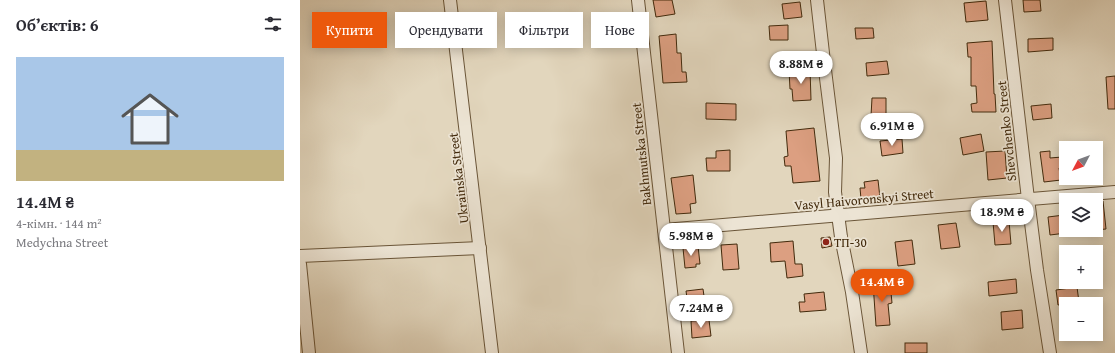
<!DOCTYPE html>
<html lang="uk">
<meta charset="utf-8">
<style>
body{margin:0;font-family:"Gentium Book Plus",serif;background:#f7f7f7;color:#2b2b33;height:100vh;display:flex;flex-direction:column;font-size:15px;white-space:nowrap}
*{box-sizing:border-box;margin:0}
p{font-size:13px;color:#7c7c81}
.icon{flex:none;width:22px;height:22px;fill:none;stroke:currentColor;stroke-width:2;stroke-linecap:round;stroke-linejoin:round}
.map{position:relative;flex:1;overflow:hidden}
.drawer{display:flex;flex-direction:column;background:#fff;width:300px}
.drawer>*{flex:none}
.top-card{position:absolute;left:12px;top:12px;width:380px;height:36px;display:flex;gap:8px}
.needle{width:26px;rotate:229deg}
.controls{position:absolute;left:759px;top:141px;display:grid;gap:8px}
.controls a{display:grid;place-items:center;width:44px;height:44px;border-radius:0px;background:#fff;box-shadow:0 2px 10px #0003;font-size:20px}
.price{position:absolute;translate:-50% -34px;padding:0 9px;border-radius:14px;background:#fff;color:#222;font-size:13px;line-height:26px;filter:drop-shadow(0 1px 2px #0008)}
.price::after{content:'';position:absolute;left:50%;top:24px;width:12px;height:9px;margin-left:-6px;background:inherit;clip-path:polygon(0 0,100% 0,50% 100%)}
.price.active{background:#ea580c;color:#fff}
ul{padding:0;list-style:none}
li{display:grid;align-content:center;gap:8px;height:212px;padding:0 16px}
li span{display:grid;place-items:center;height:124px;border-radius:0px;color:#555}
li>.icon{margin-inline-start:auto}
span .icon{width:72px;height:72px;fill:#fffc;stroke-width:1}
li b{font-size:17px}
h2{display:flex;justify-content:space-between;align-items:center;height:48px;padding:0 16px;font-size:17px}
.tag{padding:0 14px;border-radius:0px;background:#fff;box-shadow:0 2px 10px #0003;font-size:14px;line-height:36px}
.tag.active{background:#ea580c;color:#fff}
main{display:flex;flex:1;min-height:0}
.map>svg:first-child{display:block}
</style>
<main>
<section class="drawer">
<h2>Об’єктів: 6<svg class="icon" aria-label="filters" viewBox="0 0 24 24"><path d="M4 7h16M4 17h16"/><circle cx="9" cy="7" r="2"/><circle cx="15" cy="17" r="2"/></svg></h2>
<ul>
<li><span style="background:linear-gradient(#a9c7e8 75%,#c2b280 0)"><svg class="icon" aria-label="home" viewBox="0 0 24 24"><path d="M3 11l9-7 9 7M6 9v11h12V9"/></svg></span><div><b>14.4M ₴</b><p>4-кімн. · 144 m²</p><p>Medychna Street</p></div></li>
</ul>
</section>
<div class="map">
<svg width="815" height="353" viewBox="0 0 815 353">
<rect width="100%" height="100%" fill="#e2d6bd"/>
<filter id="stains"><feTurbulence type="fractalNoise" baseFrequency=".005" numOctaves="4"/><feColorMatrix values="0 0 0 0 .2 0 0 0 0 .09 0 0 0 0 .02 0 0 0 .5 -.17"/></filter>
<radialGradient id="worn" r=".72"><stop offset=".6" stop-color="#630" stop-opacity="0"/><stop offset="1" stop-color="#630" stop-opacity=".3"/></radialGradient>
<g fill="#dc9f81" stroke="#422a0c">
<path d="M353,0H372L375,14L356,17Z"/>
<path d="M723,0H740L741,11L724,12Z"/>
<path d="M686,1L688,20L666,22L664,3Z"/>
<path d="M500,2L502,17L484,19L482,4Z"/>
<path d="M488,25V40H470L469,26Z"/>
<path d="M555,28H573L574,38L556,39Z"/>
<path d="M376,34L377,53H381L382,72H386L387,82L363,83L359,36Z"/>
<path d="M753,38V50L728,52V39Z"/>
<path d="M692,41L694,94H695L696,112H672L671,104L677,103L676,86H671V57H668L667,43Z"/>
<path d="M587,61L589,74L567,76L566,63Z"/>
<path d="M510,69L511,100L493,101L492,89H490L489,70Z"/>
<path d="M815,76V109H808L806,77Z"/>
<path d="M572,98H586V116H571Z"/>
<path d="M406,103L436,104V120L406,119Z"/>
<path d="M751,104L752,118L733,120L731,106Z"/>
<path d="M514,128L520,181L493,183L491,166H485L484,157L488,156L486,131Z"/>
<path d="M681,134L684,151L663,155L660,138Z"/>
<path d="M602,139L603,153L582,156L580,141Z"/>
<path d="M430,150V171H407L406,158H416V151Z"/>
<path d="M705,151L707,178L688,180L686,152Z"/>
<path d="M750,151V158L762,157L764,167L759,168L761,180L744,182L740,152Z"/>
<path d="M393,175L396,203L390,204L391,213L376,214L371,178Z"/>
<path d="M578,180L580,198L561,199L560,188H565L564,182Z"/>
<path d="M796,201H803L806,229L796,230Z"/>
<path d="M764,215L766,233L750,235L748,217Z"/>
<path d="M709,221L711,244L695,245L693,222Z"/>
<path d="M656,223L660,247L641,249L638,225Z"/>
<path d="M530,237L532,246L522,248L521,238Z"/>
<path d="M612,240L615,264L598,266L595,242Z"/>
<path d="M493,241L495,264H502L503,276L487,278L485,261L471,262L470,243Z"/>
<path d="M437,244L439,269L423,270L421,245Z"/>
<path d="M398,246L400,264H396V267L385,268L383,248Z"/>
<path d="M716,279L717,293L689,296L688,282Z"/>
<path d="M590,282L592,303L588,304L590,325L576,326L573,283Z"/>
<path d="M777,287L779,302L758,305L756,290Z"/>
<path d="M403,289L405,303L388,305L386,291Z"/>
<path d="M524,292L526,310L500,312L499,302H505L504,294Z"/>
<path d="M722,310L723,328L702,330L701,312Z"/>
<path d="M409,320L411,336L392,338L391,321Z"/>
<rect x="605" y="343" width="22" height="10"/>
</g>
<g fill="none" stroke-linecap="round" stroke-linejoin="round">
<g stroke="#6a5538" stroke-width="14">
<g id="minor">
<path d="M150,0L192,353"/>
<path d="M338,0L378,353"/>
<path d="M517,0L524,62L536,158L535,192L541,237L552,292L561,353"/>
<path d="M705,0L728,199L737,270L750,353"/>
<path d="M364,230L815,192"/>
<path d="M0,256L180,248"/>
<path d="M0,264L9,353"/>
</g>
</g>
<use href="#minor" stroke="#ece4d4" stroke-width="12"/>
</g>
<circle fill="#8f2418" stroke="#ece4d4" stroke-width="1.5" cx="526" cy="242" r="4"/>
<g text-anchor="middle" stroke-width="3.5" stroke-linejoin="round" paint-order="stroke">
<g font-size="13" fill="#422a0c" stroke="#ece4d4">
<text transform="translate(706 131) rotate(-96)" y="5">Shevchenko Street</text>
<text transform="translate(341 154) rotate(-96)" y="5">Bakhmutska Street</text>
<text transform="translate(158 178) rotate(-97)" y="5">Ukrainska Street</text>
<text transform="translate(564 199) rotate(-5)" y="5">Vasyl Haivoronskyi Street</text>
</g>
<g font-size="13" fill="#422a0c" stroke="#ece4d4" text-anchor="start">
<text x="534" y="247">ТП-30</text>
</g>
</g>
<rect width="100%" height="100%" filter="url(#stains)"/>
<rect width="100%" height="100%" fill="url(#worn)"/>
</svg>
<div class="controls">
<a><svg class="needle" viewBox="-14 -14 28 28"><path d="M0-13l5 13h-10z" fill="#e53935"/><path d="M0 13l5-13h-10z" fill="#7c7c81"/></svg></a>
<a><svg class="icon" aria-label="layers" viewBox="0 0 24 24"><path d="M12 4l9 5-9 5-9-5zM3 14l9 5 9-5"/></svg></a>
<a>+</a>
<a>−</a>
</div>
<b class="price" style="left:501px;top:85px">8.88M ₴</b>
<b class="price" style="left:592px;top:147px">6.91M ₴</b>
<b class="price" style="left:702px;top:233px">18.9M ₴</b>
<b class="price" style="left:391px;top:257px">5.98M ₴</b>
<b class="price active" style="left:582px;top:303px">14.4M ₴</b>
<b class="price" style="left:401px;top:329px">7.24M ₴</b>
<div class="top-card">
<a class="tag active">Купити</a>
<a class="tag">Орендувати</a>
<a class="tag">Фільтри</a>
<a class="tag">Нове</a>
</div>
</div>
</main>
